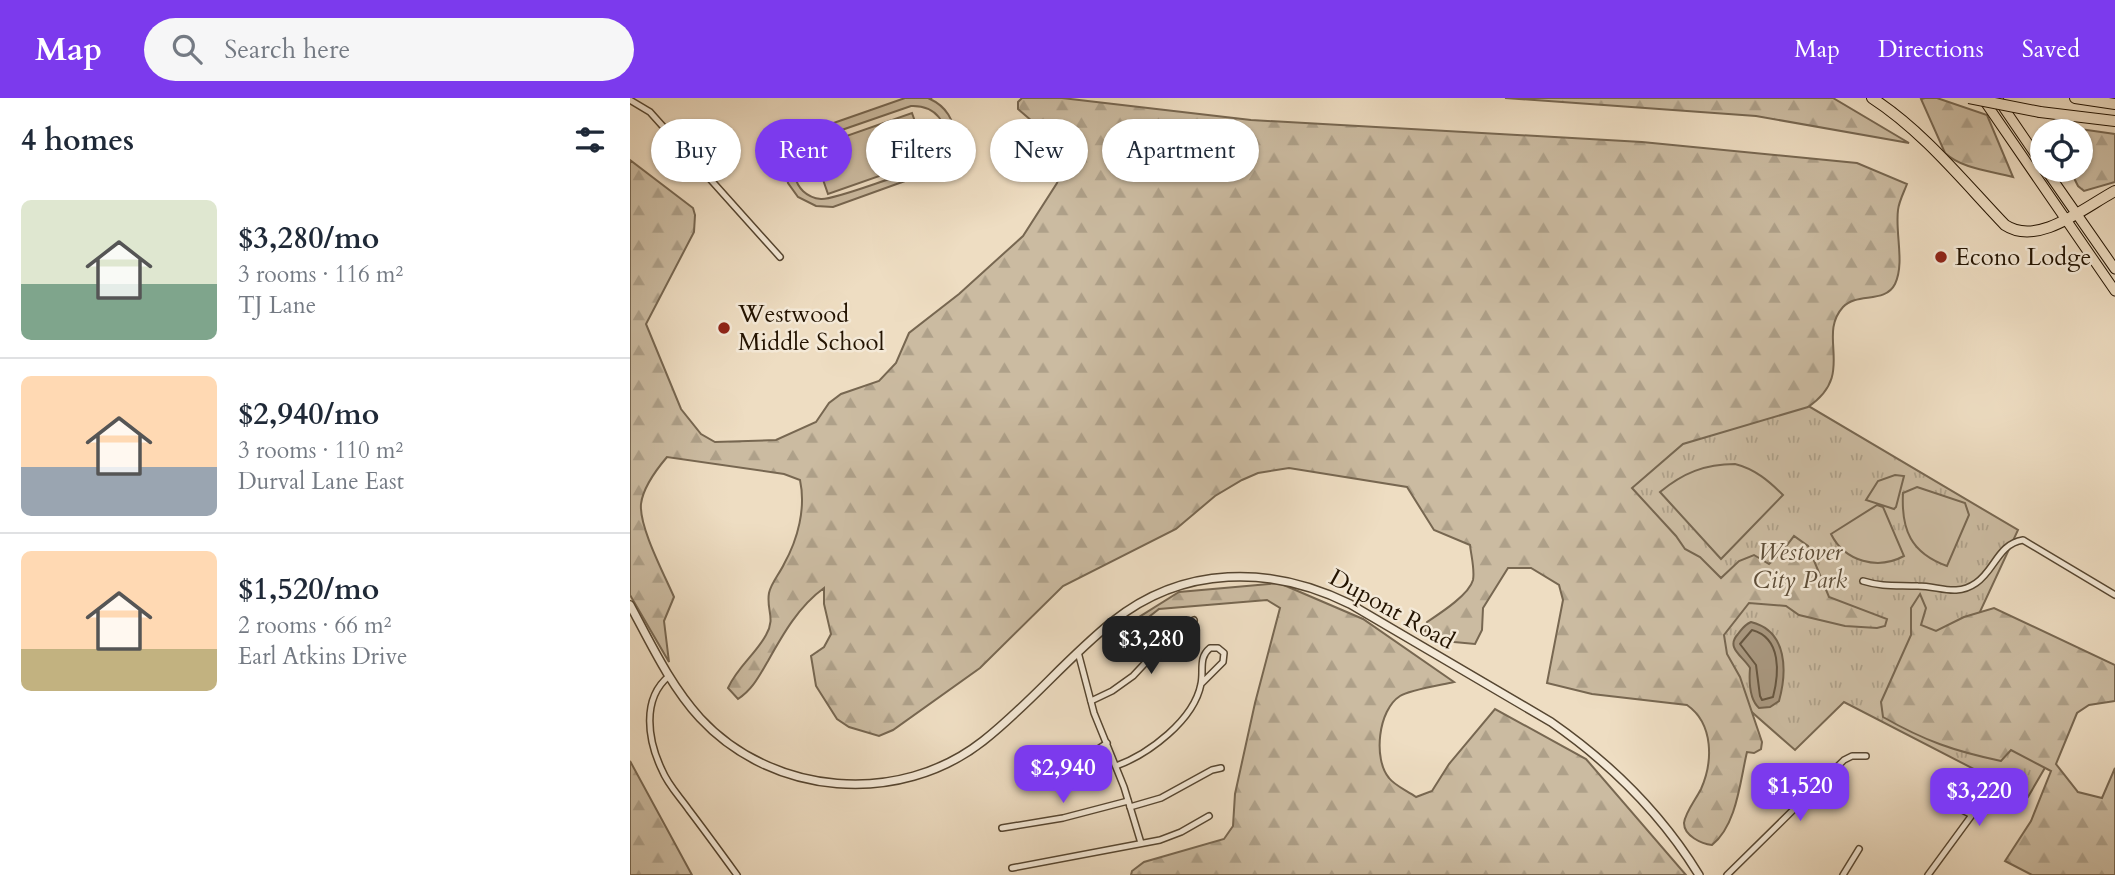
<!DOCTYPE html>
<meta charset="utf-8">
<style>
body{margin:0;font-family:Cardo,serif;background:#f6f6f7;color:#1f2937;height:100vh;display:flex;flex-direction:column;font-size:26px;white-space:nowrap}
*{box-sizing:border-box;margin:0}
p{font-size:23px;color:#747a83}
.icon{flex:none;width:38px;height:38px;fill:none;stroke:currentColor;stroke-width:2;stroke-linecap:round;stroke-linejoin:round}
.map{position:relative;flex:1;overflow:hidden}
.side{display:flex;flex-direction:column;background:#fff;width:630px}
.side>*{flex:none}
.banner{position:absolute;left:21px;top:21px;width:665px;height:63px;display:flex;gap:14px}
.buttons{position:absolute;left:1400px;top:21px;display:grid;gap:14px}
.buttons a{display:grid;place-items:center;width:63px;height:63px;border-radius:50%;background:#fff;box-shadow:0 2px 5px #0004;font-size:35px}
.price{position:absolute;translate:-50% -60px;padding:0 16px;border-radius:14px;background:#7c3aed;color:#fff;font-size:23px;line-height:46px;filter:drop-shadow(0 2px 4px #0008)}
.price::after{content:'';position:absolute;left:50%;top:42px;width:21px;height:16px;margin-left:-10px;background:inherit;clip-path:polygon(0 0,100% 0,50% 100%)}
.price.active{background:#222;color:#fff}
ul{padding:0;list-style:none}
li{display:flex;align-items:center;gap:21px;height:175px;padding:0 21px}
li+li{border-top:2px solid #e0e1e3}
li span{display:grid;place-items:center;flex:none;width:196px;height:140px;border-radius:10px;color:#555}
li>.icon{margin-inline-start:auto}
span .icon{width:84px;height:84px;fill:#fffc;stroke-width:1}
li b{font-size:30px}
h2{display:flex;justify-content:space-between;align-items:center;height:84px;padding:0 21px;font-size:30px}
.chip{padding:0 24px;border-radius:32px;background:#fff;box-shadow:0 2px 5px #0004;font-size:24px;line-height:63px}
.chip.active{background:#7c3aed;color:#fff}
header{display:flex;align-items:center;gap:42px;box-sizing:border-box;height:98px;padding:0 35px;background:#7c3aed;color:#fff}
header strong{font-size:33px}
nav{display:flex;gap:38px;margin-inline-start:auto;font-size:24px}
.search{width:490px;height:63px;background:#f6f6f7;display:flex;align-items:center;gap:18px;box-sizing:border-box;padding:0 24px;border-radius:38px;color:#747a83;font-size:26px}
main{display:flex;flex:1;min-height:0}
.map>svg:first-child{display:block}
</style>
<header>
<strong>Map</strong>
<div class="search"><svg class="icon" aria-label="search" viewBox="0 0 24 24"><circle cx="10" cy="10" r="6"/><path d="M15 15l6 6"/></svg>Search here</div>
<nav><a>Map</a><a>Directions</a><a>Saved</a></nav>
</header>
<main>
<section class="side">
<h2>4 homes<svg class="icon" aria-label="filters" viewBox="0 0 24 24"><path d="M4 7h16M4 17h16"/><circle cx="9" cy="7" r="2"/><circle cx="15" cy="17" r="2"/></svg></h2>
<ul>
<li><span style="background:linear-gradient(#dfe7d0 60%,#7fa58c 0)"><svg class="icon" aria-label="home" viewBox="0 0 24 24"><path d="M3 11l9-7 9 7M6 9v11h12V9"/></svg></span><div><b>$3,280/mo</b><p>3 rooms · 116 m²</p><p>TJ Lane</p></div></li>
<li><span style="background:linear-gradient(#ffd9b3 65%,#9aa5b1 0)"><svg class="icon" aria-label="home" viewBox="0 0 24 24"><path d="M3 11l9-7 9 7M6 9v11h12V9"/></svg></span><div><b>$2,940/mo</b><p>3 rooms · 110 m²</p><p>Durval Lane East</p></div></li>
<li><span style="background:linear-gradient(#ffd9b3 70%,#c2b280 0)"><svg class="icon" aria-label="home" viewBox="0 0 24 24"><path d="M3 11l9-7 9 7M6 9v11h12V9"/></svg></span><div><b>$1,520/mo</b><p>2 rooms · 66 m²</p><p>Earl Atkins Drive</p></div></li>
</ul>
</section>
<div class="map">
<svg width="1485" height="777" viewBox="0 0 1485 777">
<defs>
<pattern id="grass-tufts" width="24" height="20" patternUnits="userSpaceOnUse" patternTransform="scale(1.75)"><rect width="24" height="20" fill="#cbbba1"/><path d="M3 7l-1-3M5 7V3M7 7l1-3M15 17l-1-3M17 17v-4M19 17l1-3" fill="none" stroke="#aea089"/></pattern>
<pattern id="forest-firs" width="22" height="20" patternUnits="userSpaceOnUse" patternTransform="scale(1.75)"><rect width="22" height="20" fill="#cbbba1"/><path d="M5 1l3.5 6h-7zM16 11l3.5 6h-7z" fill="#aea089"/></pattern>
</defs>
<rect width="100%" height="100%" fill="#eeddc2"/>
<filter id="stains"><feTurbulence type="fractalNoise" baseFrequency=".00286" numOctaves="4"/><feColorMatrix values="0 0 0 0 .2 0 0 0 0 .09 0 0 0 0 .02 0 0 0 .5 -.17"/></filter>
<radialGradient id="worn" r=".72"><stop offset=".6" stop-color="#630" stop-opacity="0"/><stop offset="1" stop-color="#630" stop-opacity=".3"/></radialGradient>
<path fill="url(#grass-tufts)" stroke="#776751" stroke-width="2" d="M962,180L1388,432L1335,546L1452,606L1398,699L1214,604L1165,652L924,440Z"/>
<g fill="url(#forest-firs)" stroke="#776751" stroke-width="2">
<path d="M392,0H432L621,22L1012,44L1227,65L1277,86C1274,94 1269,103 1268,112C1265,135 1275,165 1265,186C1255,206 1227,194 1213,209C1186,239 1227,276 1178,309L1053,346L1002,390L1046,438L1055,451L1070,459L1091,480L1109,463L1124,457L1139,466L1151,455L1164,438L1178,448L1199,499L1257,521L1255,528L1247,530L1215,528L1169,517L1156,508L1119,505L1094,537L1097,556L1110,579L1132,644L1131,651L1124,655L1117,654C1110,683 1107,727 1082,747C1072,746 1054,738 1054,725C1055,715 1066,701 1071,691C1083,664 1084,626 1057,607L962,596L917,585L933,502L929,487L901,470H878L853,510L852,532L845,546L824,544L795,533L797,524C809,516 839,497 843,482C845,472 841,457 840,447L804,432L777,389L659,370L628,375L612,382L585,398L546,431L433,488L350,570L263,632L249,638L219,629L207,621L186,588L181,558L194,549L201,536L194,506V490C169,508 153,536 138,563C129,578 123,591 108,601L98,590C108,568 125,557 136,537C146,520 136,512 139,495C141,485 150,475 154,466C168,441 176,410 170,382L154,376L37,359C26,372 13,389 11,406C9,429 34,476 44,499L34,523L39,564L0,497V62L63,110L65,117L64,134L16,226L51,311L71,336L85,344L146,342L186,324L199,305L211,296L249,283L266,265L279,235L329,196L393,138L427,85L432,70L430,55L424,42L388,11V4Z"/>
<path d="M875,0H1203L1279,45L1126,18Z"/>
<path d="M1295,0H1307L1357,17L1383,79C1361,73 1332,71 1315,55L1291,1Z"/>
<path d="M1429,28L1485,36V84L1454,93L1448,88L1440,72H1451V33H1429Z"/>
<path d="M649,485L733,521L824,584C811,587 779,592 770,598C748,612 743,661 759,680C765,688 778,693 786,699L802,693L819,666L865,611L956,661L1056,777H501L502,773L514,764L594,741L603,728L605,696L625,605L650,510L637,502L529,511L501,533L498,526L549,494Z"/>
<path d="M1290,496L1296,510L1291,527L1306,533L1334,519L1364,510L1485,567V603L1459,607L1447,615L1426,666L1448,694L1472,700L1485,670V777H1402L1375,763L1401,723L1421,673L1381,652L1371,663C1324,653 1295,643 1253,619L1251,604L1281,537V510Z"/>
<path d="M0,663L62,777H0Z"/>
</g>
<g fill="#cbbba1" stroke="#776751" stroke-width="2" fill-rule="evenodd">
<path d="M275,0H302L300,1C333,16 331,58 300,74L203,109L186,108L168,99L158,85L155,67L160,50H157L155,42ZM281,8C306,7 320,26 314,49C310,56 307,62 300,65C286,72 203,102 191,101C161,98 156,61 177,44Z"/>
<path d="M282,15L298,61L198,96L182,50Z"/>
<path d="M1105,366C1125,371 1139,383 1153,397L1091,461L1030,394C1053,375 1075,366 1105,366Z"/>
<path d="M1265,377L1274,378L1266,409L1264,411L1236,402L1248,383Z"/>
<path d="M1287,389L1335,405L1339,417L1317,468C1281,455 1271,432 1273,395Z"/>
<path d="M1247,407L1253,409L1274,458C1248,472 1215,464 1201,436Z"/>
</g>
<path fill="#a99880" stroke="#73634d" stroke-width="2" d="M1121,524C1158,533 1157,574 1149,603L1140,609L1129,610C1119,601 1119,583 1120,570C1113,558 1095,550 1108,536C1112,531 1114,527 1121,524Z"/>
<g fill="none" stroke-linecap="round" stroke-linejoin="round">
<path stroke="#665640" stroke-width="2" d="M1122,532C1152,540 1149,576 1143,599L1132,602L1130,598L1126,567L1110,546Z"/>
<g stroke="#564631" stroke-width="8">
<g id="minor">
<path d="M0,2L20,14L150,159"/>
<path d="M1233,483C1252,489 1268,487 1288,488C1309,488 1326,499 1346,485C1365,472 1368,446 1393,442L1485,497"/>
<path d="M448,554L464,615L494,689L511,745"/>
<path d="M39,578C11,601 18,643 32,672C38,687 50,699 59,712C75,733 91,755 107,777"/>
<path d="M461,603L482,593L503,578L518,562L534,535L564,522"/>
<path d="M412,659H456L477,645"/>
<path d="M486,668C519,656 564,622 571,586C574,572 568,560 580,550H588L594,555L593,564L571,586"/>
<path d="M500,709L531,700L582,672L591,670"/>
<path d="M372,730L433,720L498,703"/>
<path d="M382,770L530,742L551,734L579,718"/>
<path d="M1097,777L1214,662L1222,658H1236"/>
<path d="M1213,777L1229,751"/>
<path d="M1298,777L1342,717L1308,700"/>
</g>
</g>
<g stroke="#564631" stroke-width="10">
<path id="tertiary" d="M0,507C21,546 40,587 70,620C142,698 269,709 353,643C399,607 436,561 482,524C553,467 641,467 720,506L921,624C980,665 1031,715 1069,777"/>
</g>
<g stroke="#231301" stroke-width="11">
<g id="primary">
<path d="M1367,0L1412,66"/>
<path d="M1353,1L1485,193"/>
<path d="M1416,72L1485,171"/>
</g>
</g>
<g stroke="#231301" stroke-width="12">
<g id="motorway">
<path d="M1242,0C1293,33 1333,83 1375,127C1408,149 1455,109 1485,93"/>
<path d="M1445,0L1485,6"/>
<path d="M1410,14L1485,23"/>
</g>
</g>
<use href="#minor" stroke="#f4e9d7" stroke-width="5"/>
<use href="#tertiary" stroke="#f4e9d7" stroke-width="7"/>
<use href="#primary" stroke="#eeddc2" stroke-width="9"/>
<use href="#motorway" stroke="#eeddc2" stroke-width="10"/>
<g stroke="#231301" stroke-width="12" stroke-linecap="butt">
<path id="motorway-bridge" d="M1339,0L1410,14"/>
</g>
<use href="#motorway-bridge" stroke="#eeddc2" stroke-width="10"/>
</g>
<g fill="#8f2418" stroke="#f4e9d7" stroke-width="2.5">
<circle cx="1311" cy="159" r="7"/>
<circle cx="94" cy="230" r="7"/>
</g>
<g text-anchor="middle" stroke-width="5" stroke-linejoin="round" paint-order="stroke">
<g font-size="24" fill="#231301" stroke="#f4e9d7" text-anchor="start">
<text x="1325" y="167">Econo Lodge</text>
<text x="108" y="224">Westwood<tspan x="108" dy="28">Middle School</tspan></text>
</g>
<g font-size="24" font-style="italic" fill="#5e4e39" stroke="#f4e9d7">
<text x="1170" y="462">Westover<tspan x="1170" dy="28">City Park</tspan></text>
</g>
<g font-size="24" fill="#231301" stroke="#f4e9d7">
<text transform="translate(762 511) rotate(29)" y="8">Dupont Road</text>
</g>
</g>
<rect width="100%" height="100%" filter="url(#stains)"/>
<rect width="100%" height="100%" fill="url(#worn)"/>
</svg>
<div class="buttons">
<a><svg class="icon" aria-label="locate" viewBox="0 0 24 24"><circle cx="12" cy="12" r="6"/><path d="M12 2v4M12 18v4M2 12h4M18 12h4"/></svg></a>
</div>
<b class="price active" style="left:521px;top:578px">$3,280</b>
<b class="price" style="left:433px;top:707px">$2,940</b>
<b class="price" style="left:1170px;top:725px">$1,520</b>
<b class="price" style="left:1349px;top:730px">$3,220</b>
<div class="banner">
<a class="chip">Buy</a>
<a class="chip active">Rent</a>
<a class="chip">Filters</a>
<a class="chip">New</a>
<a class="chip">Apartment</a>
</div>
</div>
</main>
